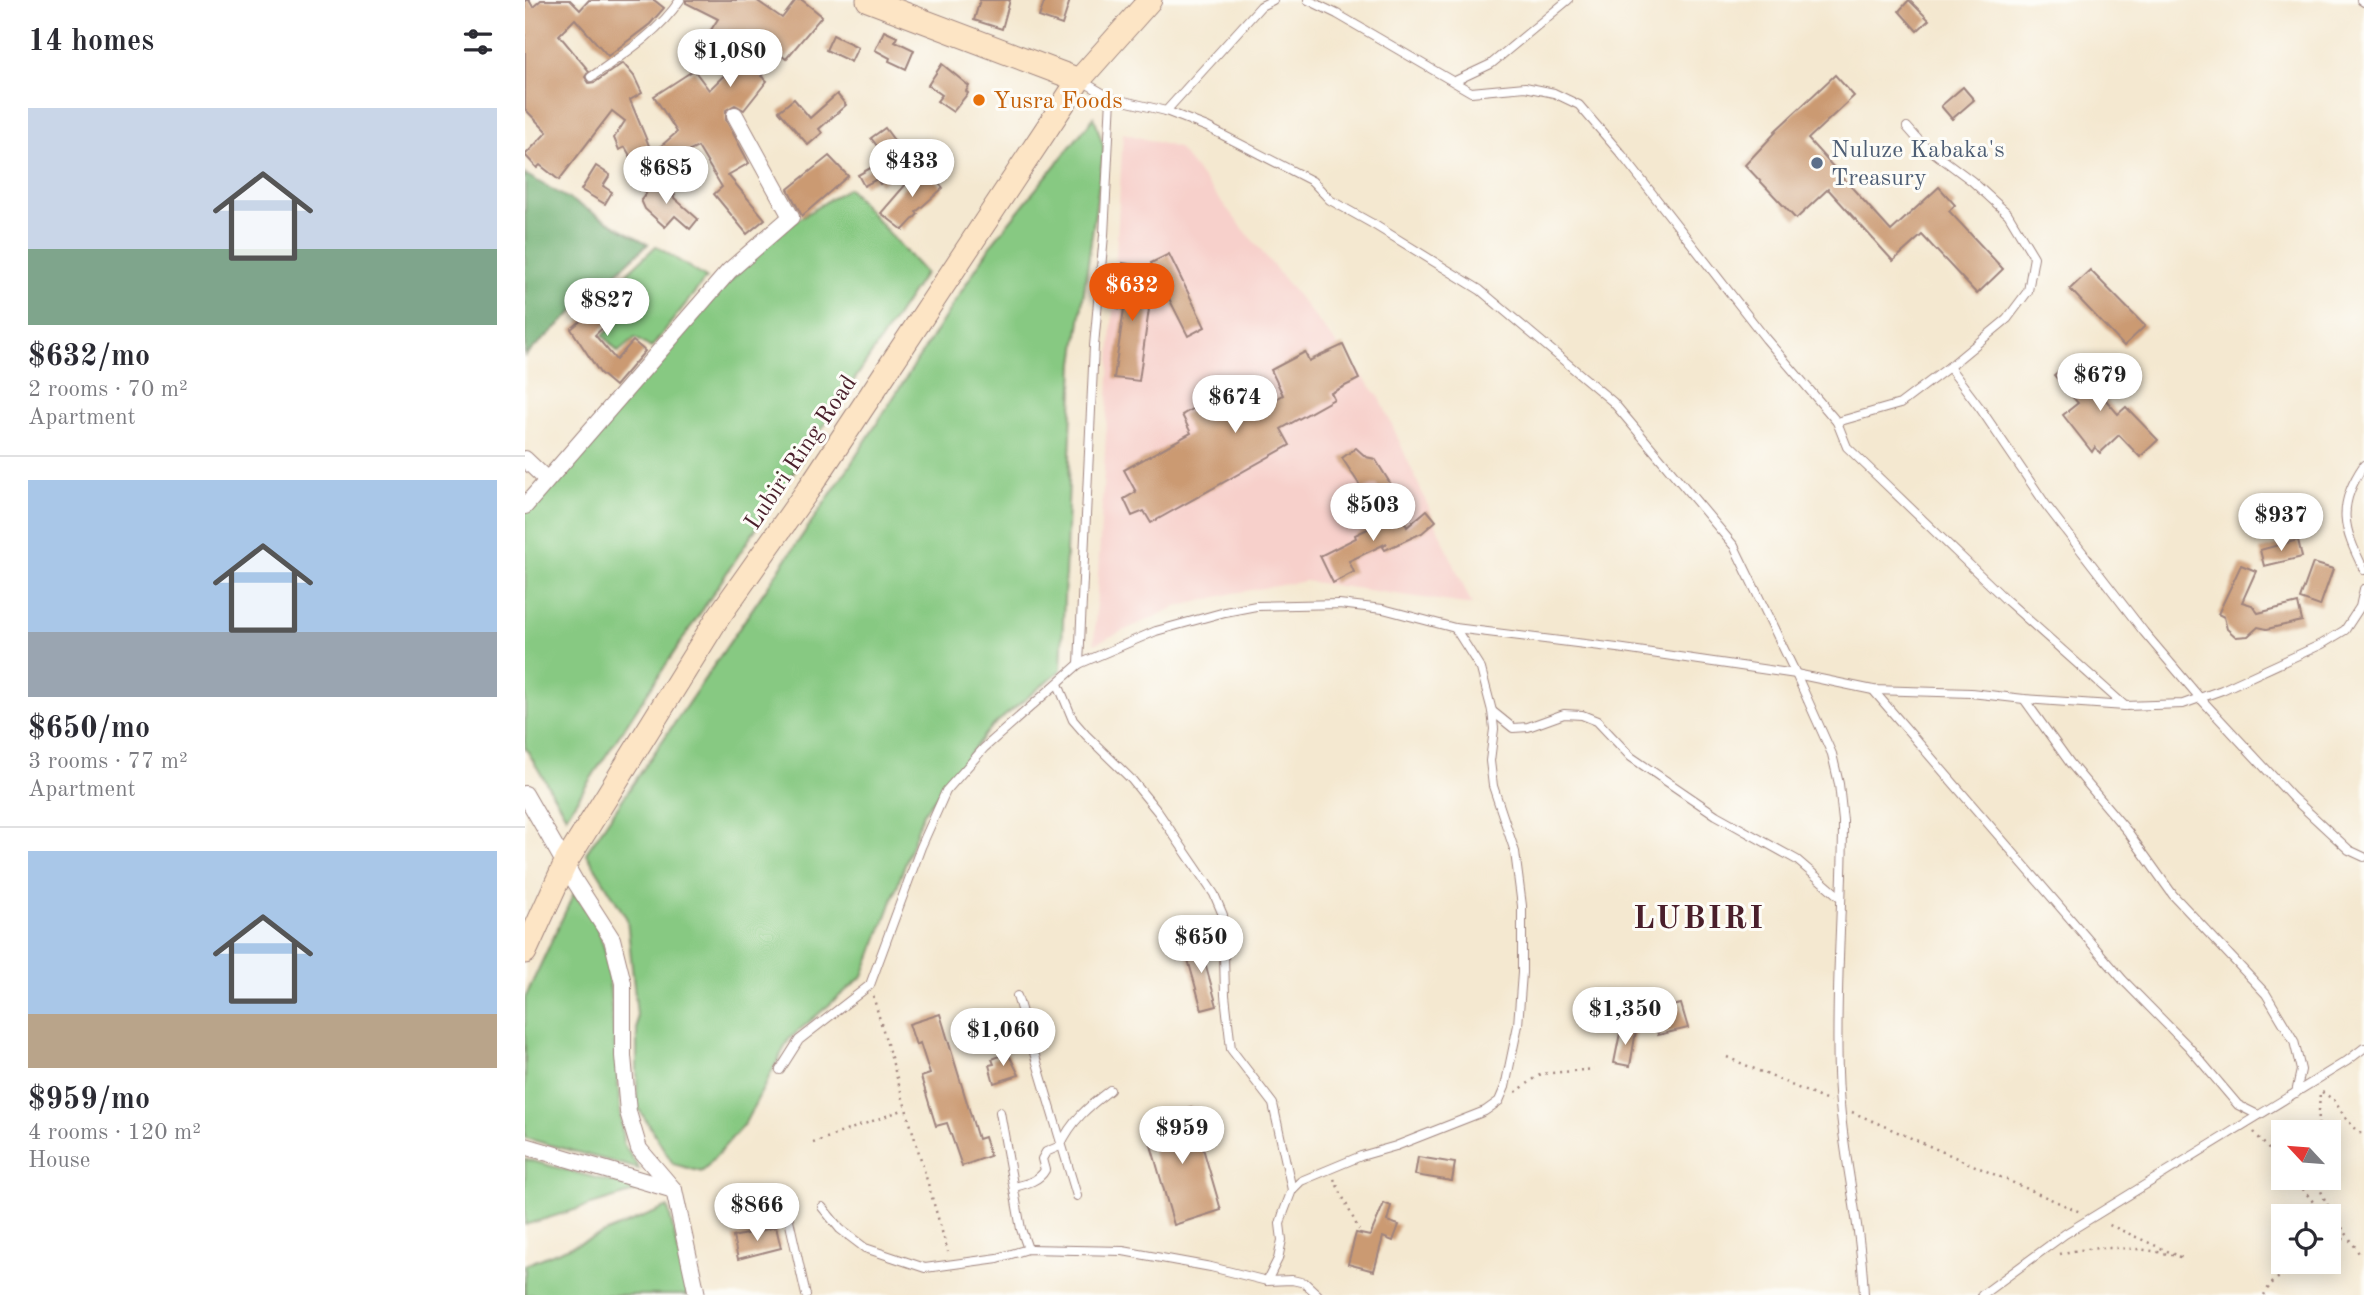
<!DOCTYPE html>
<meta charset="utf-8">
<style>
body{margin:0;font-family:"Old Standard TT",serif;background:#f2f2f3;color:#2b2b33;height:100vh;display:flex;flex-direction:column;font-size:26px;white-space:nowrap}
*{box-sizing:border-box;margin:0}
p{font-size:23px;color:#7c7c81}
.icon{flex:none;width:38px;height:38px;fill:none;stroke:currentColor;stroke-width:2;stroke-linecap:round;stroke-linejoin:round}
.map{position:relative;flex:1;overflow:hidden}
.panel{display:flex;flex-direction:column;background:#fff;width:525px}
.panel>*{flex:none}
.needle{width:46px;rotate:296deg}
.fabs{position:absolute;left:1746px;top:1120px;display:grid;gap:14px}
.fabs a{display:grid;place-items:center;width:70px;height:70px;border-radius:0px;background:#fff;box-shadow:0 4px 18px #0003;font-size:35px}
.price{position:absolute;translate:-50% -60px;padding:0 16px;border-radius:24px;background:#fff;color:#222;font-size:23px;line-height:46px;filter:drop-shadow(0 2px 4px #0008)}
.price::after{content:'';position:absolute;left:50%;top:42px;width:21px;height:16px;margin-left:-10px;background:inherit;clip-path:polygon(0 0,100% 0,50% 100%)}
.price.on{background:#ea580c;color:#fff}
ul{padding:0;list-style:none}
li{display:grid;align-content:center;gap:14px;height:371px;padding:0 28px}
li+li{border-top:2px solid #e1e1e2}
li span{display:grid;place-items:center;height:217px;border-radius:0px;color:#555}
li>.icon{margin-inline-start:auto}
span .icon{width:126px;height:126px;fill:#fffc;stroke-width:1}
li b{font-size:30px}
h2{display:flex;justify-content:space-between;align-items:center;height:84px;padding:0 28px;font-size:30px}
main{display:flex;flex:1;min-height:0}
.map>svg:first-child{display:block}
</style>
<main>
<section class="panel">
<h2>14 homes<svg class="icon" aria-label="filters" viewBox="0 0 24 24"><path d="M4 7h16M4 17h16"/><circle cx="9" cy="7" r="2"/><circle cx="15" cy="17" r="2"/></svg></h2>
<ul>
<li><span style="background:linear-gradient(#c9d6e8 65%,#7fa58c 0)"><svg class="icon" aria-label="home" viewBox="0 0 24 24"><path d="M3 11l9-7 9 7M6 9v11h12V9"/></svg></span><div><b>$632/mo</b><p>2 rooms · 70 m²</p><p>Apartment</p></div></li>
<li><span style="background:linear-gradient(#a9c7e8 70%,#9aa5b1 0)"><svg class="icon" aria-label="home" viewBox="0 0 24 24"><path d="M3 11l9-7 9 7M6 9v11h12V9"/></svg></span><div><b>$650/mo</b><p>3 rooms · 77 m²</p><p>Apartment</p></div></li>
<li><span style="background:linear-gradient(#a9c7e8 75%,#b9a48a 0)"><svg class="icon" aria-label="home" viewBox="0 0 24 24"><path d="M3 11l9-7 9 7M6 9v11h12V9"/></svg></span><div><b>$959/mo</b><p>4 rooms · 120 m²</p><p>House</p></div></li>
</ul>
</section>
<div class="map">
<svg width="1839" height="1295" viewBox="0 0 1839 1295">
<rect width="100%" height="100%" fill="#fdfcf7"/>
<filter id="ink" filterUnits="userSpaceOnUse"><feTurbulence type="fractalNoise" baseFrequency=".0143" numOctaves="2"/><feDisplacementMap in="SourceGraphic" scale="14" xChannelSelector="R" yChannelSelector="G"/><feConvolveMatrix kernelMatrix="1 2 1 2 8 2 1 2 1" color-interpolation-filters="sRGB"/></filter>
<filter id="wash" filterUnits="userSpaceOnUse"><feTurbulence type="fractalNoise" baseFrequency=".00686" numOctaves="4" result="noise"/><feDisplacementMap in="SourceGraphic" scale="28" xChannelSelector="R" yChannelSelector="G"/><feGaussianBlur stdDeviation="1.57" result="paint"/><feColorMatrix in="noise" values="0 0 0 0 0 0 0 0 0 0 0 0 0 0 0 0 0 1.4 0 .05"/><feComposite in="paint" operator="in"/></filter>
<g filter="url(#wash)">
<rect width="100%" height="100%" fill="#f4e8d0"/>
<path fill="#f7d0cb" d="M598,133L653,148L855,398L947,605L780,581L709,593L651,607L569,644Z"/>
<g fill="#87c982" stroke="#687456" stroke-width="2">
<path d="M569,117L579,148L549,363L536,670L465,728L398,813L364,909L338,976L264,1039L220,1123L177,1172L148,1164L112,1106V1016L102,919L61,853L324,467L468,242Z"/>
<path d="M323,188L400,273L41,816L0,747V508L129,358L256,230Z"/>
<path d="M131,246L181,278L126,348L110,338L93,352L78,335L117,302L97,278Z"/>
<path d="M49,893L71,924L82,956L98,1143L114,1169L0,1138V998Z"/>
<path d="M0,1159L116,1190L0,1225Z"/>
<path d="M143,1207L163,1295H0V1265Z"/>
</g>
<path fill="#6dad70" stroke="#5c664e" stroke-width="2" d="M0,174L123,244L0,356Z"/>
<g id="blocks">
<g fill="#cb9a72">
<path d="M0,0H4L8,7L16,0H45L55,10L64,0H129L139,8L125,24L83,56L50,19L34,35L64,71L60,77L64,83L70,82L98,63L109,76L117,93L105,100L125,148L107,159L100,147L94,150L89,138L100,121L87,111L34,180L15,165L12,168L0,155L22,132L0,109Z"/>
<path d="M161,0H231L257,18L271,0H277L297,16L261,59L251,51L232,69L238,74L236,76L242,81L219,110L210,105L201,110V120L224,163L203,175L240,219L222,234L189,194L197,187L173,147L156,155L149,161L136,146L152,132L129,96L169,70L184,90L220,55L203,41L177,62L166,47L184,33L193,19L161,3Z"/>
<path d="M455,0H485L477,29L449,20Z"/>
<path d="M520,0H545L537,25L514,17Z"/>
<path d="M1384,0L1404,20L1392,31L1374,11Z"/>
<path d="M359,31L372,37L370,41L389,50L381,69L364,61L365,58L350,50Z"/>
<path d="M308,35L333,47L326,62L301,50Z"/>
<path d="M417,64L444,86L441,91L443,93L428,112L412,101L417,95L403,85Z"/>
<path d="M1310,75L1329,96L1283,139L1366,231L1414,187L1430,205L1424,211L1478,269L1452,294L1397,235L1368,261L1303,189L1271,219L1220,165L1251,132L1250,131Z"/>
<path d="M1438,87L1449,100L1427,119L1416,106Z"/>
<path d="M312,94L321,105L294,129L297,133L283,145L254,111L269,99L285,118Z"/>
<path d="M360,128L377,151L383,148L392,164L355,184L352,179L339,186L333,175L362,159L346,138Z"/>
<path d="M304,156L323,176L277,216L263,189Z"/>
<path d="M71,166L85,175L78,186L87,192L80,204L56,190Z"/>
<path d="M394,169L398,176L403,171L418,188L391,212L393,214L378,230L356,213Z"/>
<path d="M132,182H137L150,195L148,197L173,219L165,229L150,216L140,227L120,209L116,200L121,194L120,193Z"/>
<path d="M644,254L680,327L663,336L626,263Z"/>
<path d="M598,263L622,267L617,308L624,309L614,381L589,378L599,309L592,308Z"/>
<path d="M1565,270L1620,326L1599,346L1545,289Z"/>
<path d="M98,286L109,299L70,335L91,360L108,341L120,351L90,386L75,373L46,329Z"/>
<path d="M818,345L834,379L806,393L809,399L756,429L765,445L626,523L619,511L607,516L599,499L611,492L599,470L666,433L657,415L674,405L680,416L705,402L702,389L719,380L734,408L758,395L746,370L780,352L784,361Z"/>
<path d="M1551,356L1577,387L1573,391L1593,414L1601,407L1633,440L1615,457L1594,435L1575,453L1570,447L1567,452L1538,415L1553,403L1529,375Z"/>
<path d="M831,448L841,457L850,459L870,491L859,498L851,485L838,490L817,458Z"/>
<path d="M902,510L911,521L897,533L860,550L858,547L862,543L824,561L829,572L808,583L795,556L831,538L830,535L876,513L882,527Z"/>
<path d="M1773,540L1777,557L1739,566L1735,550Z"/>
<path d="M1788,563L1808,569L1795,606L1775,599Z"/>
<path d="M1716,565L1731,571L1717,602L1727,605L1733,613L1773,603L1777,621L1742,629L1733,627L1723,636L1711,637L1702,629L1699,617L1693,614Z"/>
<path d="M674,941L692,1006L677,1010L659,945Z"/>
<path d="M1156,1004L1163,1028L1133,1035L1128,1010Z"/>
<path d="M415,1014L453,1139L459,1137L465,1156L437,1166L422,1123L411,1126L396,1077L405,1074L395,1043L391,1045L384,1024Z"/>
<path d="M1096,1028L1111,1031L1105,1066L1089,1063Z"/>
<path d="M483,1053L494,1075L469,1083L464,1065L469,1064L467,1059Z"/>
<path d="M666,1107L696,1210L649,1225L619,1121Z"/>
<path d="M893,1157L930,1163L927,1181L890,1175Z"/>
<path d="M859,1203L866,1206L862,1221L874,1225L868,1241L858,1237L849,1271L823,1264L831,1233L845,1236Z"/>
<path d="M251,1227L256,1248L213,1259L208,1237Z"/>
</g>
</g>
</g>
<g filter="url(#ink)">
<use href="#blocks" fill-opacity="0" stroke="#9f847e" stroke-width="2"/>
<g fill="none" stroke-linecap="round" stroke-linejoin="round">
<g stroke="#9f847e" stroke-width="10">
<g id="lane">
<path d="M783,0L812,14L946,92L1000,87L1029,93L1054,105L1097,155L1241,339L1312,422L1322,447L1480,599L1600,706"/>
<path d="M1836,0L1839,2"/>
<path d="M66,77C99,54 133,33 155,0"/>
<path d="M557,81L586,98L641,111L682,127L787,181L805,200L848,224L955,290L1088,402L1209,546L1271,674L1307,754L1314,784L1318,821C1318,904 1310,988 1313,1072C1315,1147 1336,1220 1339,1295"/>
<path d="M930,81L966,64L1043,0"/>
<path d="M641,111L736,6L748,0"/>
<path d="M1424,367L1455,408L1521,505L1619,632L1675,698L1767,797L1824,850L1839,857"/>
<path d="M1312,422L1375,404L1424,367L1482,319L1503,291L1509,257L1483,214L1447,181L1396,143L1382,127"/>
<path d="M1839,465C1811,506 1818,528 1839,570"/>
<path d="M554,664L569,346L579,235L586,98"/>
<path d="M533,684L548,720L561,735L607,780L633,812L689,894L698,915L700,995L706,1049L748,1104L767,1190"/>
<path d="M1348,690L1598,980L1663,1046L1713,1105L1733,1115"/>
<path d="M1499,699L1545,763L1603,832L1648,895L1741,994L1769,1041L1776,1070L1771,1093"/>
<path d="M967,711L988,728L1003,727L1039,714L1057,715L1072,721L1106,757L1191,815L1272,860L1316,898"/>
<path d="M492,996L552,1196"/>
<path d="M255,1070L274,1040L345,985L396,847L421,791L459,748L554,664L631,631L700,612L731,606L814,604L858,609L930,628L1092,648L1271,674L1348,690L1446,693L1499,699L1600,706L1658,704L1697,690L1797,644L1820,630L1835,607L1839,589"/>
<path d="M475,1112L496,1229L503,1249"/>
<path d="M489,1187C501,1184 514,1181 520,1170L517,1159L521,1152L535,1146C546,1121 564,1106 585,1090"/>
<path d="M297,1207L315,1229L340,1248L400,1268L473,1258L503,1249L598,1251L686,1267L742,1281L767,1280L780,1283L793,1295"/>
<path d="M262,1211L281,1295"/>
<path d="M742,1281L753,1259L757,1240L755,1224L758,1214L767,1190L776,1181L836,1156L871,1146L960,1111L974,1101L980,1087L993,1025L997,973V906L990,852L968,786L965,761L969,729L967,711L956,669L930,628"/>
<path d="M1457,1295L1540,1234L1822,1061L1839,1048"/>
</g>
</g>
<g stroke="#9f847e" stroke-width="18">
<g id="street">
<path d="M0,459L22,480"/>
<path d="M0,506L204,271L266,217L210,115"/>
<path d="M0,794L51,883L87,939L98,983V1056L103,1112L114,1149L149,1190L172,1295"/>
<path d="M0,1146L149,1190"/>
</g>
</g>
<g stroke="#9f847e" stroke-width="25">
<g id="secondary">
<path d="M343,0L554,80"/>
<path d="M0,952L41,862L192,619L283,490L554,80L625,0"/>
</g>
</g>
<g stroke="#9f847e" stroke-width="2.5" stroke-dasharray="2 5" stroke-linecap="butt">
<path d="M348,996L423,1252"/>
<path d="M1202,1057L1305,1102"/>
<path d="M991,1092L1016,1074L1069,1069"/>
<path d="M1797,1092L1809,1100L1821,1119L1839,1137"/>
<path d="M1327,1112L1555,1212"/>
<path d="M1729,1132L1759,1167"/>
<path d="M1793,1132L1795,1091"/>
<path d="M288,1143L380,1109"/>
<path d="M1769,1178L1789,1203L1793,1216"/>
<path d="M1792,1178C1800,1211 1821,1229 1836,1257"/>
<path d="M809,1179L834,1230"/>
<path d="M1804,1235L1825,1241"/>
<path d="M1535,1254C1571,1244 1623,1247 1658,1258L1580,1223"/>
<path d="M1739,1295L1745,1285L1771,1262"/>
</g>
<use href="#lane" stroke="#fff" stroke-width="8"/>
<use href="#street" stroke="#fff" stroke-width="16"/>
<use href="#secondary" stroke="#fde5c5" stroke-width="23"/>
</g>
</g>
<circle fill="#e8710a" stroke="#fdfcf7" stroke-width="2.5" cx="454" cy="100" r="7"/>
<circle fill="#5c6f8a" stroke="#fdfcf7" stroke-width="2.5" cx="1292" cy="163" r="7"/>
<g text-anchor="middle" stroke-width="6" stroke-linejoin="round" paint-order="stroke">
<g font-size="24" fill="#c56008" stroke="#fdfcf7" text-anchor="start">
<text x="468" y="108">Yusra Foods</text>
</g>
<g font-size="24" fill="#4e5e75" stroke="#fdfcf7" text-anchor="start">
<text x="1306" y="157">Nuluze Kabaka's<tspan x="1306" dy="28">Treasury</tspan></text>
</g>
<g font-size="24" fill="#4a1f2b" stroke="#fdfcf7">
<text transform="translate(275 452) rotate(-56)" y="8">Lubiri Ring Road</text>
</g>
<g font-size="32" font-weight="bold" letter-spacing="2" fill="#4a1f2b" stroke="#fdfcf7">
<text x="1174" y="928">LUBIRI</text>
</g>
</g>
</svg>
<div class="fabs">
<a><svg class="needle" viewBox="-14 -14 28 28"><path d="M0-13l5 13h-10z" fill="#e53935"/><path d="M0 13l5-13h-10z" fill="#7c7c81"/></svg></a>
<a><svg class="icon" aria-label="locate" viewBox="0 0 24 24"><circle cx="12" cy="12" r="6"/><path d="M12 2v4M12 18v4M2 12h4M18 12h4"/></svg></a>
</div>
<b class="price" style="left:205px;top:89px">$1,080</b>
<b class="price" style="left:387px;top:199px">$433</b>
<b class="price" style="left:141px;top:206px">$685</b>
<b class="price on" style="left:607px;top:323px">$632</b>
<b class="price" style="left:82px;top:338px">$827</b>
<b class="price" style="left:1575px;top:413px">$679</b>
<b class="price" style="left:710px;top:435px">$674</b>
<b class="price" style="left:848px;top:543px">$503</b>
<b class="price" style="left:1756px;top:553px">$937</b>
<b class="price" style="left:676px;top:975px">$650</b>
<b class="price" style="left:1100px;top:1047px">$1,350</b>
<b class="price" style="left:478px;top:1068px">$1,060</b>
<b class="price" style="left:657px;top:1166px">$959</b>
<b class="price" style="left:232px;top:1243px">$866</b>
</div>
</main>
